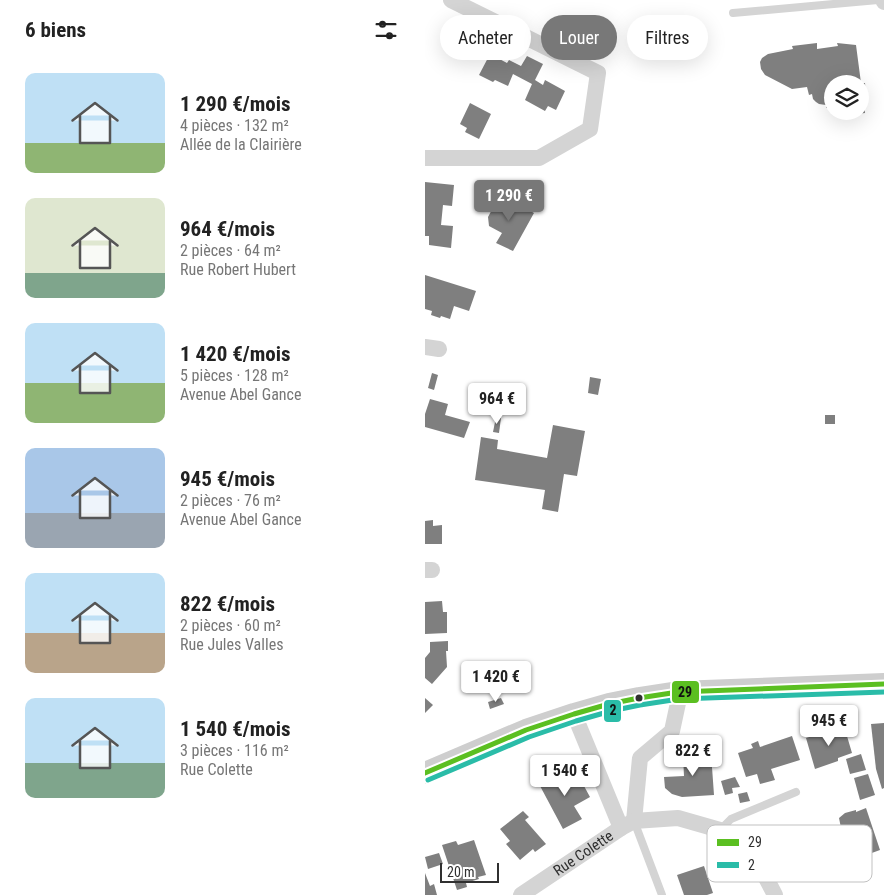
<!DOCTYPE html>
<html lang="fr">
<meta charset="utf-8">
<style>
body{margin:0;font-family:"Roboto Condensed",sans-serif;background:#f2f2f2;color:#222;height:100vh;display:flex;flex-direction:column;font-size:19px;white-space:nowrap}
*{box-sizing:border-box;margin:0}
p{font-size:16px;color:#767676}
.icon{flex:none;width:28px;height:28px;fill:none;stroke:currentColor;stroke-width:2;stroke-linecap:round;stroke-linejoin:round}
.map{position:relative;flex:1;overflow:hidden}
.drawer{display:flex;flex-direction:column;background:#fff;width:425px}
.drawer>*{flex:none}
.top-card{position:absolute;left:15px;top:15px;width:369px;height:45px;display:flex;gap:10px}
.fabs{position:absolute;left:399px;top:75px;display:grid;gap:10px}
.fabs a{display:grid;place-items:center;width:45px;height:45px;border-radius:50%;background:#fff;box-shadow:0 5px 20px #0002;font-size:25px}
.scale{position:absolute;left:15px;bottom:12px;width:59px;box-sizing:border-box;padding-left:5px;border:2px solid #303030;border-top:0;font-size:14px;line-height:18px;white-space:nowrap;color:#303030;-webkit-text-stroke:4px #fff;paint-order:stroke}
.price{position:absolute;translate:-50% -42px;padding:0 11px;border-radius:5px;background:#fff;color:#222;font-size:16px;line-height:32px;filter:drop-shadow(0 1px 2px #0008)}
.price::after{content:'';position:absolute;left:50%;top:30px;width:15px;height:11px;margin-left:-8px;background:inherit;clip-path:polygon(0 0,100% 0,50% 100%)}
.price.selected{background:#787878;color:#fff}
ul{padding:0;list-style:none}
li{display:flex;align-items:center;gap:15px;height:125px;padding:0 25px}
li span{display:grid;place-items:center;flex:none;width:140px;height:100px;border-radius:10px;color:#555}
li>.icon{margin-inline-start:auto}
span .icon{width:60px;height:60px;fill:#fffc;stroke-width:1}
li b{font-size:21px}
h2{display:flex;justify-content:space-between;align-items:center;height:60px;padding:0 25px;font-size:21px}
.pill{padding:0 18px;border-radius:22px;background:#fff;box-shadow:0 5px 20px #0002;font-size:18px;line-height:45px}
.pill.selected{background:#787878;color:#fff}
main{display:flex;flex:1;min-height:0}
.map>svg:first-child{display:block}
</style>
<main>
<section class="drawer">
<h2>6 biens<svg class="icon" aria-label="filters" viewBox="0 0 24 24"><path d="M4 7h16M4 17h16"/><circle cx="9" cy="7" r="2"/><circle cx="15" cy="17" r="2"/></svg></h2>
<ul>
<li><span style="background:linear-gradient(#bfe0f5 70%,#8fb573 0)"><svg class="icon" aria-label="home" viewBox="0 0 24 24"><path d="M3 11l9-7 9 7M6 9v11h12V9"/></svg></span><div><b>1 290 €/mois</b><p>4 pièces · 132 m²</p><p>Allée de la Clairière</p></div></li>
<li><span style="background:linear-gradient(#dfe7d0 75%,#7fa58c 0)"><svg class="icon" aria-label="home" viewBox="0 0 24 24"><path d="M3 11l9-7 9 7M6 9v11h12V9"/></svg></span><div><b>964 €/mois</b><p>2 pièces · 64 m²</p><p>Rue Robert Hubert</p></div></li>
<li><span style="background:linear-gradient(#bfe0f5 60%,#8fb573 0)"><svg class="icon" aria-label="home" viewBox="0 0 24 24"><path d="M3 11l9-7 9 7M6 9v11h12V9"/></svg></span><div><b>1 420 €/mois</b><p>5 pièces · 128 m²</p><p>Avenue Abel Gance</p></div></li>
<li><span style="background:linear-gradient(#a9c7e8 65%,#9aa5b1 0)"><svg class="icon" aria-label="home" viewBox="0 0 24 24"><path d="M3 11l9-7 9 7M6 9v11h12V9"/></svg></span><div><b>945 €/mois</b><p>2 pièces · 76 m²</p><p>Avenue Abel Gance</p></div></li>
<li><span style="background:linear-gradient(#bfe0f5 60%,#b9a48a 0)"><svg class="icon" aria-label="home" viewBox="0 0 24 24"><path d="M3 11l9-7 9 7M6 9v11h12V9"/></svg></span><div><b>822 €/mois</b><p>2 pièces · 60 m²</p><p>Rue Jules Valles</p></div></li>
<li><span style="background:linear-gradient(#bfe0f5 65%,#7fa58c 0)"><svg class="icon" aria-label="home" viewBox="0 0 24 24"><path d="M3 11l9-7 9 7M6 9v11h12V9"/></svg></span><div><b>1 540 €/mois</b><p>3 pièces · 116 m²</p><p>Rue Colette</p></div></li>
</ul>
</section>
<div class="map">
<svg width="459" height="895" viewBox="0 0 459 895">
<rect width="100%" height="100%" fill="#fff"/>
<g fill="#7f7f7f">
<path d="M392,43V49L413,46L412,43L431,45L436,83H440L441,94H438L440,113L417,116V114H412L408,111H435V84H408V107L401,108V105L394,104L391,102L388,99L387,94L384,95L382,87L367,89L340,75L336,69L335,62L337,58L343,54L368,49L367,46Z"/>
<path d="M65,54L82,63L84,60L96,66L102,56L118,64L110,80L118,85L120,80L140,91L131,110L123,106L120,111L100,100L107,84L88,74L83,86L70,80L68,82L54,75Z"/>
<path d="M45,103L66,114L54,139L40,132L42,128L35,124Z"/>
<path d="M0,182L29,185L27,206L18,205L16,225L28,226L26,248L4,245V236H0Z"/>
<path d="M75,195L109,213L88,251L71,243L77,233L64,226L63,217Z"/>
<path d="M0,275L51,291L44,311L29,306L25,319L16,316L15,318L6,315L7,311L0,309Z"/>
<path d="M7,373L13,375L9,390L3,388Z"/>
<path d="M165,377L176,379L173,395L163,393Z"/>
<path d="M5,399L23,404L20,415L45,422L39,438L0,427V414Z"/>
<rect x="400" y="415" width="10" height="9"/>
<path d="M71,417L76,418L74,433L68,432Z"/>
<path d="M128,425L160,431L152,476L139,474L133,512L117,509L120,490L50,480L56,437L73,440L72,449L122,458Z"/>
<path d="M8,520V526L17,525V544H0V521Z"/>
<path d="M17,601L18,612H22V633L0,634V602Z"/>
<path d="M23,641V651H21L22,667L7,684L0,678V658L5,652V642Z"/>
<path d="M0,698L8,705L0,713Z"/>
<path d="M76,698L79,704L65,709L63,702Z"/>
<path d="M459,723V788L457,789L451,769L446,724Z"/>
<path d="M419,726L427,753L413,758V761L390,769L381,738Z"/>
<path d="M367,736L375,760L346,769L350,780L335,784L332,774L321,777L313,753L328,748L326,744L333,741L335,747Z"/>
<path d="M286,753L289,795L257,797L247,794L240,788L239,777L259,776L258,755Z"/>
<path d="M436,754L441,770L425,774L421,759Z"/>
<path d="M140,770L150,776L153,775L165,797L149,806L157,819L138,829L114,784Z"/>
<path d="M443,774L450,795L435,800L429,778Z"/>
<path d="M310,777L315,787L307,788L308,793L300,795L296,781Z"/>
<path d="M322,792L325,801L315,803L313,794Z"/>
<path d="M441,808L455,850L444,854L443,850L427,855L418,827L416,828L414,818L420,813L431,810V812Z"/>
<path d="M98,811L104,817L100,820L121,844L110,852L108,849L95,860L81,844L85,841L75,829Z"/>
<path d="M49,840L61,875L53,877L54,879L41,883L42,887L32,890L17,845L31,841L33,845Z"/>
<path d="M14,853L18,864L3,869L0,857Z"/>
<path d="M279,866L288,893L282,895H259L252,875Z"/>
<path d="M0,873L5,886L9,884L12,895H0Z"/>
</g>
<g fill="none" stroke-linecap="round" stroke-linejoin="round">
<g stroke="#d4d4d4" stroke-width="8">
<path d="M308,13L453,0"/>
<path d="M209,821L237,895"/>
<path d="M295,830L306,819L371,792"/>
</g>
<g stroke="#d4d4d4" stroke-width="16">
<path d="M458,0L459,2"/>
<path d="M0,158H114L165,129L173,73L26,0"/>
<path d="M0,347L14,349"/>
<path d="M0,570H7"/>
<path d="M149,714L196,828"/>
<path d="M209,821L215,758L247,731L253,703V692"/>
<path id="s1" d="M96,895L196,828L209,821L253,818L295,830L339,874L350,895"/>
</g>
<path stroke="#cecece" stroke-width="22" d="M0,773L101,730L149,714L184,704L214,698L253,692L459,684"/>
<g stroke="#fff" stroke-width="9">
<path id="bus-1" d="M0,773L101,730L149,714L184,704L214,698L253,692L459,684"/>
</g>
<g stroke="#fff" stroke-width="9">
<path id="bus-2" d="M3,780L104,737L151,721L186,711L215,705L254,699L459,692"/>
</g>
<use href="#bus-1" stroke="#5bbf21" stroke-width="5"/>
<use href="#bus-2" stroke="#2abca8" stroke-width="5"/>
</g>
<circle fill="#303030" stroke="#fff" stroke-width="2" cx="214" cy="698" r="4.5"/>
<g text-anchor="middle" stroke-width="5" stroke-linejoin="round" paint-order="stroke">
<g font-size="15" fill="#303030" stroke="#fff">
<text dy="5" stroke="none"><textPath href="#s1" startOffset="75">Rue Colette</textPath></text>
</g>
</g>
<rect x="282" y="825" width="165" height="57" rx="8" fill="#fff" stroke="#c1c1c1" stroke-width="1"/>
<rect x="292" y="839" width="22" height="7" fill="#5bbf21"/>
<rect x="292" y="862" width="22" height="6" fill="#2abca8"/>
<g font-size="14" fill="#303030">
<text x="323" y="847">29</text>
<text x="323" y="870">2</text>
</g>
<g stroke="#fff" stroke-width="2">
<rect x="246" y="680" width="29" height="24" rx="5" fill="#5bbf21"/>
<rect x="178" y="699" width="19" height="24" rx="5" fill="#2abca8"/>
</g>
<g font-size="14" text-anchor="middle" font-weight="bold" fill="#111">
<text x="260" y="697">29</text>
<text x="188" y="715">2</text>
</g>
</svg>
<div class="fabs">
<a><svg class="icon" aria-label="layers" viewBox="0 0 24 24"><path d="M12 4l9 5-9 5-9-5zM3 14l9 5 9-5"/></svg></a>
</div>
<div class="scale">20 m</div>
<b class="price selected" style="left:84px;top:222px">1 290 €</b>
<b class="price" style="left:72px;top:425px">964 €</b>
<b class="price" style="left:71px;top:703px">1 420 €</b>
<b class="price" style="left:404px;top:747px">945 €</b>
<b class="price" style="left:268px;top:777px">822 €</b>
<b class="price" style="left:140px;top:797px">1 540 €</b>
<div class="top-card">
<a class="pill">Acheter</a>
<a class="pill selected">Louer</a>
<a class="pill">Filtres</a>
</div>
</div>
</main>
